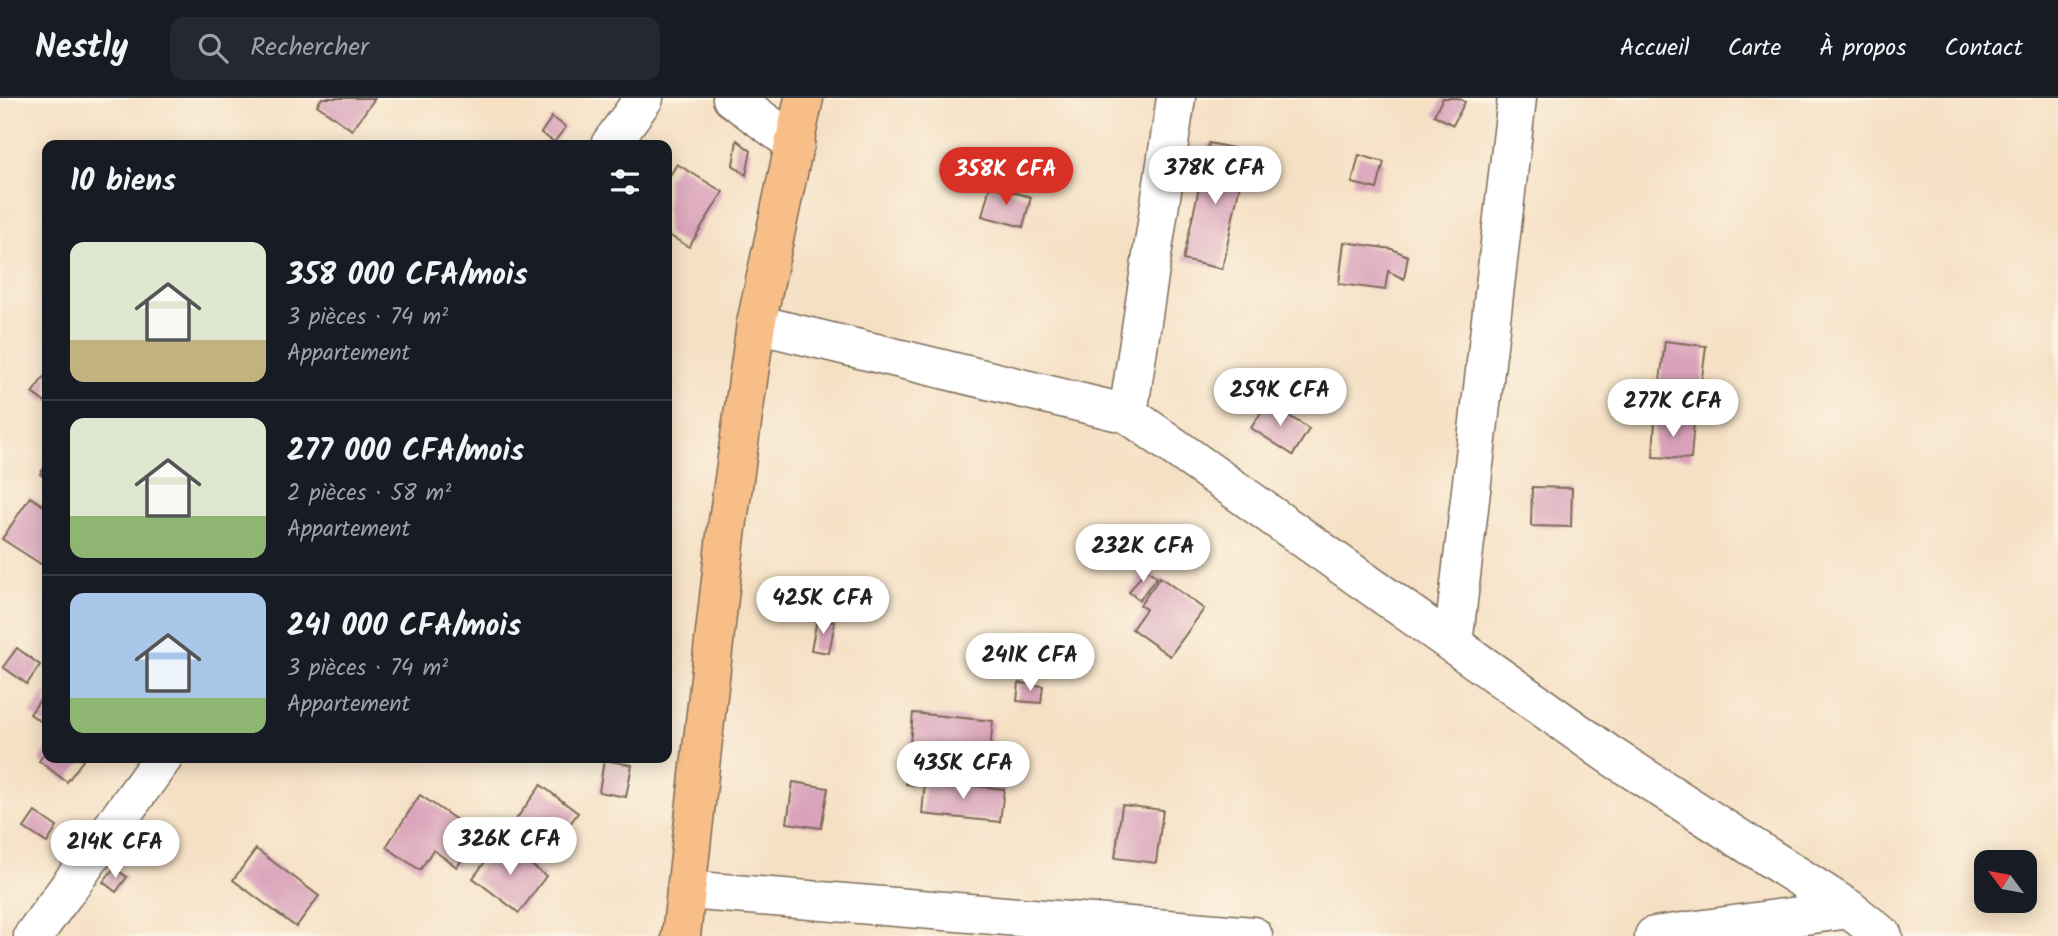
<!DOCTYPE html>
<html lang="fr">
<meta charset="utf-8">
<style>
body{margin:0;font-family:Kalam,sans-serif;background:#242831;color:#f1f3f6;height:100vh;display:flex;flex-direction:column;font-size:26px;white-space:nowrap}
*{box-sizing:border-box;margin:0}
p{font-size:23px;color:#9ea1a6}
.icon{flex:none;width:38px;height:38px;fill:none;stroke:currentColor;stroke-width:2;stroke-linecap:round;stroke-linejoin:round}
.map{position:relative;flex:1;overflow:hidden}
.side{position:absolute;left:42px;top:42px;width:630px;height:623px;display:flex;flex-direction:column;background:#171b24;border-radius:14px;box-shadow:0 4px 18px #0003}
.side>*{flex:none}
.needle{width:46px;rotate:302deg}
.fabs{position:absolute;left:1974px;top:752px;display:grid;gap:14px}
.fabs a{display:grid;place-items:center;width:63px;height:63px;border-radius:14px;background:#171b24;box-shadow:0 4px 18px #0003;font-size:35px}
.price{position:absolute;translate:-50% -60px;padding:0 16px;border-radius:24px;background:#fff;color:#222;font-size:23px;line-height:46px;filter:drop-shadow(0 2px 4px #0008)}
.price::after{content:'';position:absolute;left:50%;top:42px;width:21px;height:16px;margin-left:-10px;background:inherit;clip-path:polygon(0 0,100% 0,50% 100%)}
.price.active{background:#d93025;color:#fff}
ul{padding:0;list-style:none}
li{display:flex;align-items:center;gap:21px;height:175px;padding:0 28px}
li+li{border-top:2px solid #363941}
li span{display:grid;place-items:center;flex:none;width:196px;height:140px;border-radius:14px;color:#555}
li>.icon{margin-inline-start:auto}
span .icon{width:84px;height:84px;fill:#fffc;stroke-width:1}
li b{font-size:30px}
h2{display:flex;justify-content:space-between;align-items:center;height:84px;padding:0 28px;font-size:30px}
header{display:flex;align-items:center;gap:42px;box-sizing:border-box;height:98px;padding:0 35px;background:#171b24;border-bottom:2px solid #363941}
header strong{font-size:33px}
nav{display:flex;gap:38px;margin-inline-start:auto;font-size:24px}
.search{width:490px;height:63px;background:#242831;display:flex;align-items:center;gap:18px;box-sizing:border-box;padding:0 24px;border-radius:14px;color:#9ea1a6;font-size:26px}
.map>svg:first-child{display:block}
</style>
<header>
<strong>Nestly</strong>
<div class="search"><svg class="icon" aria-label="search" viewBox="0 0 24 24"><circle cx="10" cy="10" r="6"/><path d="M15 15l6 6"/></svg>Rechercher</div>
<nav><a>Accueil</a><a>Carte</a><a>À propos</a><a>Contact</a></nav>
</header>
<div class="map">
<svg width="2058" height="838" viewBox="0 0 2058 838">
<rect width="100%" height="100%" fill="#fcf5e5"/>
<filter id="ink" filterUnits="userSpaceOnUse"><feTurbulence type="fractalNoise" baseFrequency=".0143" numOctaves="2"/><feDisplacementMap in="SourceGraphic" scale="14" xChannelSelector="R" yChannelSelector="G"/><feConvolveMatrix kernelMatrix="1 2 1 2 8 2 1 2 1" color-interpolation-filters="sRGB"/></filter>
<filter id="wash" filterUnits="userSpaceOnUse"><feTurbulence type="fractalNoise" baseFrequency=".00686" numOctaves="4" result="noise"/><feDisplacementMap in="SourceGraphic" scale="28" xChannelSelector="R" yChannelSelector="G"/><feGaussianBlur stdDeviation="1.57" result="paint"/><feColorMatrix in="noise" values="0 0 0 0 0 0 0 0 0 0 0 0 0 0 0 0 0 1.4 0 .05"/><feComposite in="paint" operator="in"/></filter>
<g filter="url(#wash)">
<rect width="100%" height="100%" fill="#f5e0c4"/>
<g id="blocks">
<g fill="#d9a2ba">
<path d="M322,0H375L352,32L317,7Z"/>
<path d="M1443,0H1458L1465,4L1453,27L1434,17Z"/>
<path d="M552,19L566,29L554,44L541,35Z"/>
<path d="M737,42L751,53L746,77L733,67Z"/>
<path d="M1209,45L1247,53L1222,171L1183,162Z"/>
<path d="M1359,57L1384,64L1377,91L1352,85Z"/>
<path d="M677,66L723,94L689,149L667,136V78L669,79Z"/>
<path d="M990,88L1031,99L1023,129L982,118Z"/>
<path d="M1344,144L1392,151L1408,158L1404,181L1388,173L1385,192L1339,186Z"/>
<path d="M1665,243L1706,248L1701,287L1660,283Z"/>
<path d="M47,275V306L32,295Z"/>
<path d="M1268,304L1309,331L1293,357L1251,330Z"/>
<path d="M1655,321L1694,323L1691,361L1653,359Z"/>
<path d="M47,366V381L40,376Z"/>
<path d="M1532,389L1572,390L1571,429L1531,428Z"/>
<path d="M30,399L47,410V470L2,441Z"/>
<path d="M1146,471L1157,479L1139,502L1129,494Z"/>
<path d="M1160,479L1204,511L1170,558L1132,531L1146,511L1140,507Z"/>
<path d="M817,521L835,524L829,555L811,552Z"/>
<path d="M17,550L40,567L27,586L3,569Z"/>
<path d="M1019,585L1043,588L1041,605L1017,603Z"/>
<path d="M47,592V628L30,616Z"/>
<path d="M913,615L993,623L988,670L1001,671L999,686L973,683L974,667L924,663L922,688L906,686Z"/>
<path d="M47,652V660L84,661L67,684L39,663Z"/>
<path d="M604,662L632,667L626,699L599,694Z"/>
<path d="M925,683L1004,691L1000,724L922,716Z"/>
<path d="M793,684L828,690L821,730L787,725Z"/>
<path d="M541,687L578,715L551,751L514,724Z"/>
<path d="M420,697L479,737L457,769L433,752L420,772L386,749Z"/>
<path d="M1122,707L1163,712L1156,765L1115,760Z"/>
<path d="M35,714L57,729L47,745L24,730Z"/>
<path d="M500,744L546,778L519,815L473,780Z"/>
<path d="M256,751L319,798L296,829L233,782Z"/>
<path d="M114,770L127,779L116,794L103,784Z"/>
</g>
</g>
</g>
<g filter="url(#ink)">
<use href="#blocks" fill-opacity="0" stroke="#7c6a58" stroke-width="2"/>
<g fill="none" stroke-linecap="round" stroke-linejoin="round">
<g stroke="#7c6a58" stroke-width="41">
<g id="minor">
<path d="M732,0L795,46"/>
<path d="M610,47L644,0"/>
<path d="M756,226L1128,316L1611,658L1849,811L1883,838"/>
<path d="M1128,316L1176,0"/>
<path d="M1453,546L1517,0"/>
<path d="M686,792L1253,838"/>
<path d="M33,838L163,660"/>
<path d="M1654,838L1849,811"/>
</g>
</g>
<g stroke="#7c6a58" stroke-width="41">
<path id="highway" d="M681,838L726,437L756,226L804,0"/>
</g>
<use href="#minor" stroke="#fff" stroke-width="38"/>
<use href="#highway" stroke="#f7be88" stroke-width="38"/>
</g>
</g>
</svg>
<div class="fabs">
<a><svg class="needle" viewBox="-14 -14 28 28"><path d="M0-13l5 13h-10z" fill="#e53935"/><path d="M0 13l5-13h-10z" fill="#9ea1a6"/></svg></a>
</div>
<b class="price" style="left:1215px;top:108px">378K CFA</b>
<b class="price active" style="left:1006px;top:109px">358K CFA</b>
<b class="price" style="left:1280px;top:330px">259K CFA</b>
<b class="price" style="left:1673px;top:341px">277K CFA</b>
<b class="price" style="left:1143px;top:486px">232K CFA</b>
<b class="price" style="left:823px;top:538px">425K CFA</b>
<b class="price" style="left:1030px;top:595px">241K CFA</b>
<b class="price" style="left:963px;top:703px">435K CFA</b>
<b class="price" style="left:510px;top:779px">326K CFA</b>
<b class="price" style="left:115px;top:782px">214K CFA</b>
<section class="side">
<h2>10 biens<svg class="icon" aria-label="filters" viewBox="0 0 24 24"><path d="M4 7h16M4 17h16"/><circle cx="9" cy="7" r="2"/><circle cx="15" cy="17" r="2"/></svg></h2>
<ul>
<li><span style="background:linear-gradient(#dfe7d0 70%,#c2b280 0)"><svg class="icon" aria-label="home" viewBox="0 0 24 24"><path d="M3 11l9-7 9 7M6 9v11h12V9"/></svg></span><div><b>358 000 CFA/mois</b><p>3 pièces · 74 m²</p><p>Appartement</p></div></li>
<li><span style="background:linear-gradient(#dfe7d0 70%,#8fb573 0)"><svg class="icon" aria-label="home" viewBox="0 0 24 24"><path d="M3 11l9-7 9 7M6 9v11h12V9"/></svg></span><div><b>277 000 CFA/mois</b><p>2 pièces · 58 m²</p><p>Appartement</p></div></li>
<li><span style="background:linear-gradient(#a9c7e8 75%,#8fb573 0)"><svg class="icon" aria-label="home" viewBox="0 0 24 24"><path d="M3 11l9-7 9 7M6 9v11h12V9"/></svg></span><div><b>241 000 CFA/mois</b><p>3 pièces · 74 m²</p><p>Appartement</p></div></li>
</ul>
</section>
</div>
